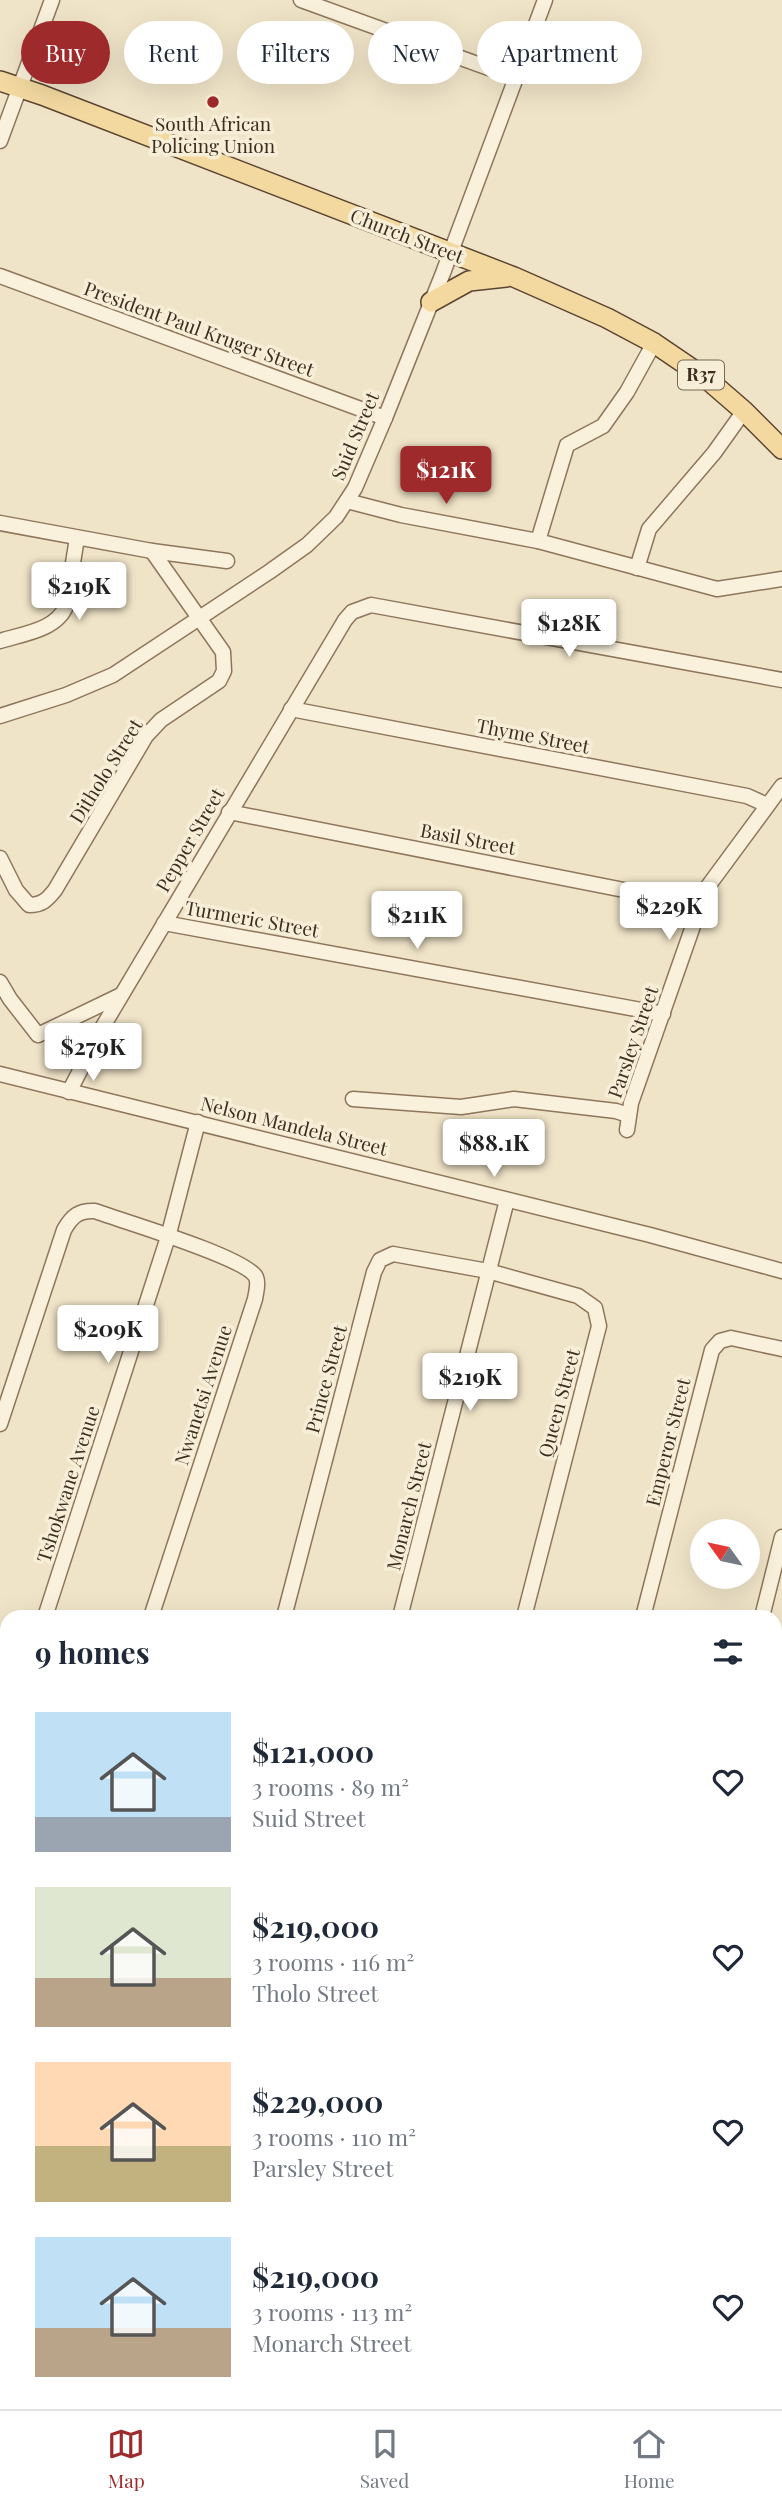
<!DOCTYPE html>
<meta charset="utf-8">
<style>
body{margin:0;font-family:"Playfair Display",serif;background:#f2f2f3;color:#1f2937;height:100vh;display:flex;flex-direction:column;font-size:26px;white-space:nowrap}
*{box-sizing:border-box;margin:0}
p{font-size:23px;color:#747a83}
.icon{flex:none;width:38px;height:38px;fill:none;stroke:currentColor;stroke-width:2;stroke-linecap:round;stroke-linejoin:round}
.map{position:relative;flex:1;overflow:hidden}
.drawer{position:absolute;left:0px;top:1610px;width:782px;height:800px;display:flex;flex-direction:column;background:#fff;border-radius:21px 21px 0 0;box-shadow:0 7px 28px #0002}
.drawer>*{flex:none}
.banner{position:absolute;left:21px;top:21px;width:740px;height:63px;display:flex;gap:14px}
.needle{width:46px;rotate:303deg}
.tools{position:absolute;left:690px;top:1519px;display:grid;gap:14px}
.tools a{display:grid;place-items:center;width:70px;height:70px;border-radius:50%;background:#fff;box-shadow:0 7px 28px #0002;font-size:35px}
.price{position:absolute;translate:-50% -60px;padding:0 16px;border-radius:7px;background:#fff;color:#222;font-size:23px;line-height:46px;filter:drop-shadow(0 2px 4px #0008)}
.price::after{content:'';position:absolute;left:50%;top:42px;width:21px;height:16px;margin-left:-10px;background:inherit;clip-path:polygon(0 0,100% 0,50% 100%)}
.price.on{background:#9e2a2b;color:#fff}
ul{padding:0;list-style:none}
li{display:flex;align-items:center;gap:21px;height:175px;padding:0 35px}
li span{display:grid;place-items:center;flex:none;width:196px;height:140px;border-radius:0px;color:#555}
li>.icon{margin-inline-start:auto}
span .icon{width:84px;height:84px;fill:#fffc;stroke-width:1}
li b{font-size:30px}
h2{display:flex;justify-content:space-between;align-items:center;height:84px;padding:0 35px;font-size:30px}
.pill{padding:0 24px;border-radius:32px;background:#fff;box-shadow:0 7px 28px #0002;font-size:24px;line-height:63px}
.pill.on{background:#9e2a2b;color:#fff}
.dock{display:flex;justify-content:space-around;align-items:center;height:98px;border-top:2px solid #e0e1e3;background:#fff;font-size:19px;color:#747a83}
.dock a{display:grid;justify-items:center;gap:4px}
.dock .on{color:#9e2a2b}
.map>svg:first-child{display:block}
</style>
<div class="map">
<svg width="782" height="2409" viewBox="0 0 782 2409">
<rect width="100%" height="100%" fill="#f0e4c8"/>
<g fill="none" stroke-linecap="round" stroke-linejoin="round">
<g stroke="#8d765c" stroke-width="17">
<g id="minor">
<path d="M301,0L516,78"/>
<path d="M0,141L52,0"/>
<path d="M0,276L385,418"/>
<path d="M654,343L627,392L603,426L567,445L538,541L717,589L782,579"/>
<path d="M347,501L401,515L538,541"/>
<path d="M0,523L152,551L227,561"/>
<path d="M637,568L649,529L714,453L744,411"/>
<path d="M0,641C22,634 57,630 66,606L77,538"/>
<path d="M291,709L747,796L767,805"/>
<path d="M0,716L66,695L113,675L269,572L307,545L336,517L355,488L385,418L443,273L545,0"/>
<path d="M229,812L700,905"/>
<path d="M0,858L16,890L29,905C42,905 47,900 55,890L146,736L161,720L219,681L224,671L223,652L152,551"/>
<path d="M164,923L663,1014"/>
<path d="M0,982L10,999L38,1035L121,995"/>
<path d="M0,1074L650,1235L782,1271"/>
<path d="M69,1092L102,1028L345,620L352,612L371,605L782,680"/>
<path d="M353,1099L461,1107L514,1099L616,1111L628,1115"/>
<path d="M627,1130L631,1103L706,889L782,786"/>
<path d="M0,1424L64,1230C72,1216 79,1210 95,1211C122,1221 245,1257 256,1277C259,1284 256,1292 255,1299L151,1617"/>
<path d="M45,1617L168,1237L198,1122"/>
<path d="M284,1617L374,1272L380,1260L393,1254L488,1271L578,1296L595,1308L599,1326L524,1617"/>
<path d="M400,1617L507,1200"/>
<path d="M643,1617L712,1350L720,1341L731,1338L782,1349"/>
<path d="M762,1617L782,1537"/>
<path d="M0,1757L7,1736"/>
<path d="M0,1901L7,1903"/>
<path d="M0,1973L7,1975"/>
<path d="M775,2040L782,2013"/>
<path d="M0,2045L7,2047"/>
<path d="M0,2166L7,2168"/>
<path d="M775,2172L782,2173"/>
<path d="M0,2274L7,2256"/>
<path d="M0,2360L7,2364"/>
<path d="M14,2409L15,2403"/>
</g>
</g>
<g stroke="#5b4430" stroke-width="22">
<g id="major">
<path d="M0,81L42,95L514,277L607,318L654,343L707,379L744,411L782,449"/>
<path d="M431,302L469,281L506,277"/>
</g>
</g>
<use href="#minor" stroke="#faf1dc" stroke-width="14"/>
<use href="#major" stroke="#f3d9a0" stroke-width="19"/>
</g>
<circle fill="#9e2a2b" stroke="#f7eed8" stroke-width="2.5" cx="213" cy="102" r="7"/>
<g text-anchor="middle" stroke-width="7" stroke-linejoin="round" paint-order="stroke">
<rect fill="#f7eed8" stroke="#756857" stroke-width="2" x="678" y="360.5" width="46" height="29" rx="5"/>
<g font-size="18" font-weight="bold" fill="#3d2e20">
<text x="701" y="381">R37</text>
</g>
<g font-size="19" fill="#3d2e20" stroke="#f7eed8">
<text x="213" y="131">South African<tspan x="213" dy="22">Policing Union</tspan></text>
</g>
<g font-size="19" fill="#3d2e20" stroke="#f7eed8">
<text transform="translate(407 236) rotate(21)" y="7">Church Street</text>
<text transform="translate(199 329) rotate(20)" y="7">President Paul Kruger Street</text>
<text transform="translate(355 436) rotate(-67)" y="7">Suid Street</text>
<text transform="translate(533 736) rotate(11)" y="7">Thyme Street</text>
<text transform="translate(106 771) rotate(-58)" y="7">Ditholo Street</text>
<text transform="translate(468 839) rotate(11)" y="7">Basil Street</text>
<text transform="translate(190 840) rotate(-60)" y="7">Pepper Street</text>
<text transform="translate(252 919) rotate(10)" y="7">Turmeric Street</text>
<text transform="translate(633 1042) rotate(-71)" y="7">Parsley Street</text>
<text transform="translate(294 1126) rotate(14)" y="7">Nelson Mandela Street</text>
<text transform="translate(326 1379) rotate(-75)" y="7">Prince Street</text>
<text transform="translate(203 1395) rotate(-72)" y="7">Nwanetsi Avenue</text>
<text transform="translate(559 1403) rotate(-75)" y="7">Queen Street</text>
<text transform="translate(668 1442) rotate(-76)" y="7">Emperor Street</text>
<text transform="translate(68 1484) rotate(-72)" y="7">Tshokwane Avenue</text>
<text transform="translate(409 1506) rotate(-76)" y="7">Monarch Street</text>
</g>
</g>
</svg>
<div class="tools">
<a><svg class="needle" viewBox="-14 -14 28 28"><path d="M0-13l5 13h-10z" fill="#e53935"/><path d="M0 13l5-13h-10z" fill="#747a83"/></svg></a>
</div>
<b class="price on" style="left:446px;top:506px">$121K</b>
<b class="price" style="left:79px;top:622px">$219K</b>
<b class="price" style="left:569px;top:659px">$128K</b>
<b class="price" style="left:669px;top:942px">$229K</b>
<b class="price" style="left:417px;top:951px">$211K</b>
<b class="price" style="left:93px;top:1083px">$279K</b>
<b class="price" style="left:494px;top:1179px">$88.1K</b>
<b class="price" style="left:108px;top:1365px">$209K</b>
<b class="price" style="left:470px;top:1413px">$219K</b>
<div class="banner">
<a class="pill on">Buy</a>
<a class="pill">Rent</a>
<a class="pill">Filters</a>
<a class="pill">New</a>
<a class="pill">Apartment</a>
</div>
<section class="drawer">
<h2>9 homes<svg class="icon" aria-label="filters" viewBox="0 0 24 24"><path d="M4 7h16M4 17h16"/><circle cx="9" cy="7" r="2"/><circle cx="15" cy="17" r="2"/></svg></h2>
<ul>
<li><span style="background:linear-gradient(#bfe0f5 75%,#9aa5b1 0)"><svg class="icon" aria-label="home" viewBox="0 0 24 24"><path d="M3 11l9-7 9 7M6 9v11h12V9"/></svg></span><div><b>$121,000</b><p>3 rooms · 89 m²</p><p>Suid Street</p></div><svg class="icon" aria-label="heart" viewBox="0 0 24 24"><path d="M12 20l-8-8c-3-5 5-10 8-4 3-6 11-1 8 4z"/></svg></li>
<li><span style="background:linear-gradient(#dfe7d0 65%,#b9a48a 0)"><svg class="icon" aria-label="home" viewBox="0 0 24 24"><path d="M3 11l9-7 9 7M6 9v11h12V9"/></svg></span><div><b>$219,000</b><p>3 rooms · 116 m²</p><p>Tholo Street</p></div><svg class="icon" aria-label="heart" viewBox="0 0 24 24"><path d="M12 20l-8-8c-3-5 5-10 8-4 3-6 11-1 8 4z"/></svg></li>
<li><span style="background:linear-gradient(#ffd9b3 60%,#c2b280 0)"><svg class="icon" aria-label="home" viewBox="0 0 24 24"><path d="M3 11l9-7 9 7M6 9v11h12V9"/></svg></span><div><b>$229,000</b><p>3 rooms · 110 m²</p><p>Parsley Street</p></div><svg class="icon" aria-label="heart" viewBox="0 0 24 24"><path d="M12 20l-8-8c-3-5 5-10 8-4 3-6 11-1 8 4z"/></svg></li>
<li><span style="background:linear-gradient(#bfe0f5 65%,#b9a48a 0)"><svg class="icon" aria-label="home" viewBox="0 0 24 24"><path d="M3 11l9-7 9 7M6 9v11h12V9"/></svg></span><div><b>$219,000</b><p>3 rooms · 113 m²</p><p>Monarch Street</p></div><svg class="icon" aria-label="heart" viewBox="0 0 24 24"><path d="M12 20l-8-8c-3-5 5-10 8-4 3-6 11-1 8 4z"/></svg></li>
</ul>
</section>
</div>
<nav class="dock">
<a class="on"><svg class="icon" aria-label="map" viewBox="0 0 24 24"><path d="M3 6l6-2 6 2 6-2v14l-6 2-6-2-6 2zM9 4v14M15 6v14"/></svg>Map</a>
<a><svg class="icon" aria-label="saved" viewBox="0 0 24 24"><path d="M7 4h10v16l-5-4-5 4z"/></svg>Saved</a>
<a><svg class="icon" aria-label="home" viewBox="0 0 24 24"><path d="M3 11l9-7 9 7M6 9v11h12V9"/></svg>Home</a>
</nav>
